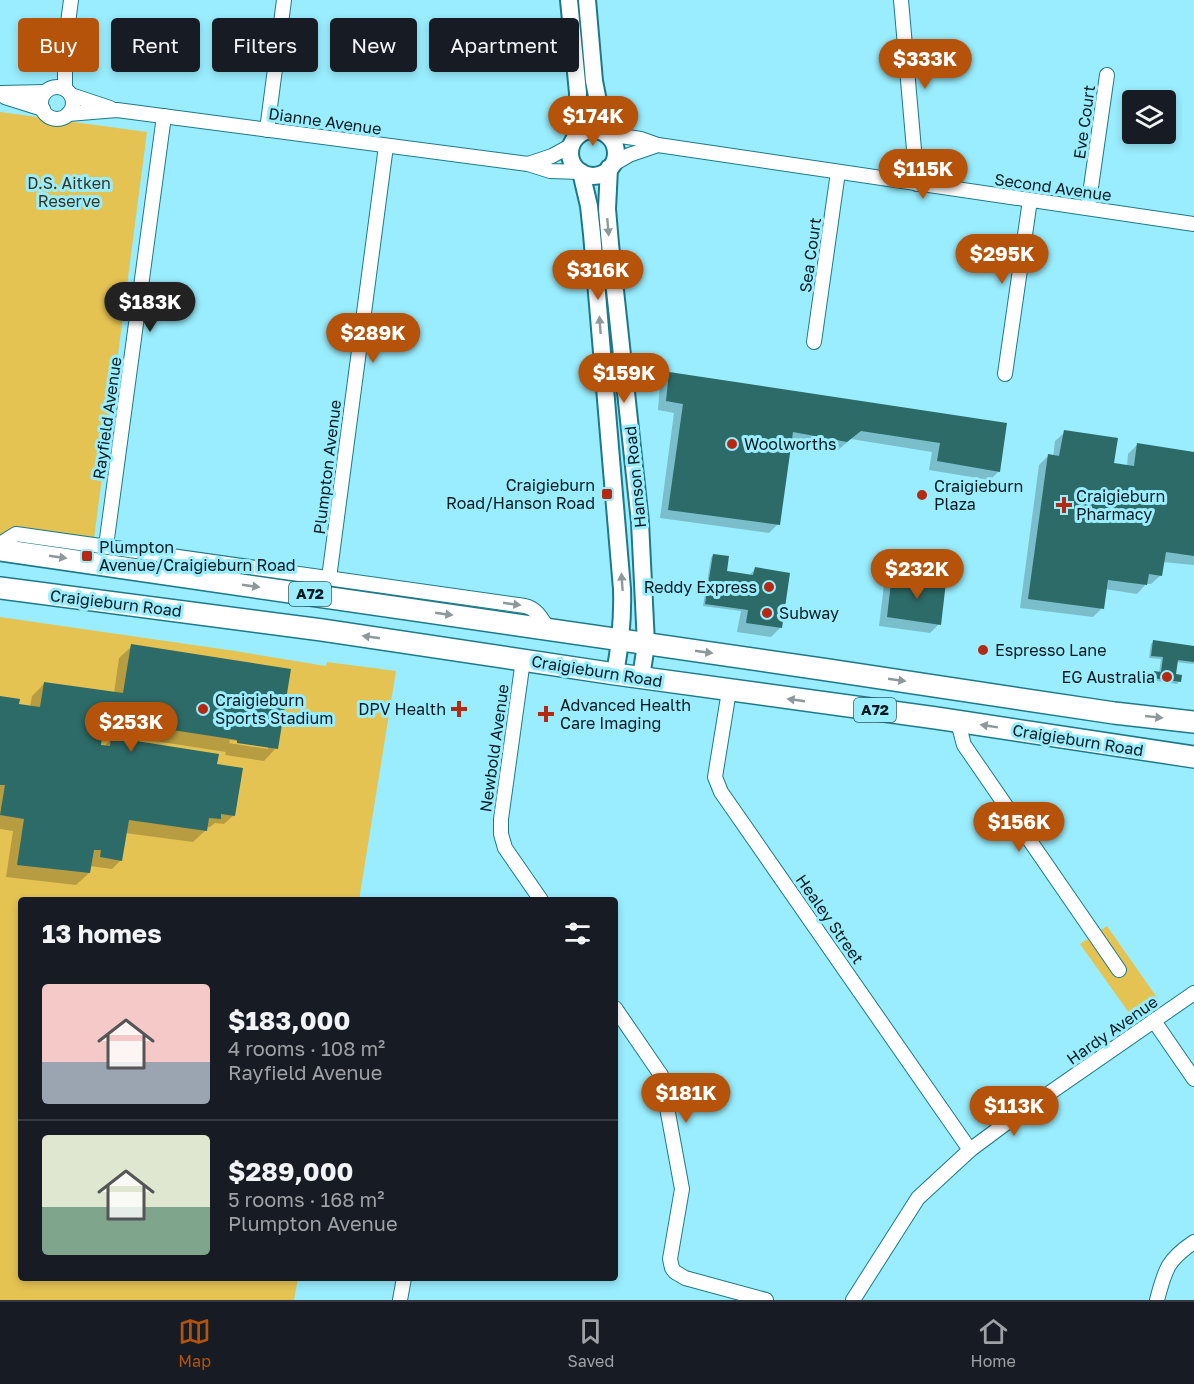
<!DOCTYPE html>
<meta charset="utf-8">
<style>
body{margin:0;font-family:"Golos Text",sans-serif;background:#20242c;color:#f1f3f6;height:100vh;display:flex;flex-direction:column;font-size:22px;white-space:nowrap}
*{box-sizing:border-box;margin:0}
p{font-size:20px;color:#9ea1a6}
.icon{flex:none;width:33px;height:33px;fill:none;stroke:currentColor;stroke-width:2;stroke-linecap:round;stroke-linejoin:round}
.map{position:relative;flex:1;overflow:hidden}
.sheet{position:absolute;left:18px;top:897px;width:600px;height:384px;display:flex;flex-direction:column;background:#171b24;border-radius:6px;box-shadow:0 3px 9px #0003}
.sheet>*{flex:none}
.hud{position:absolute;left:18px;top:18px;width:600px;height:54px;display:flex;gap:12px}
.controls{position:absolute;left:1122px;top:90px;display:grid;gap:12px}
.controls a{display:grid;place-items:center;width:54px;height:54px;border-radius:6px;background:#171b24;box-shadow:0 3px 9px #0003;font-size:30px}
.price{position:absolute;translate:-50% -51px;padding:0 14px;border-radius:21px;background:#b45309;color:#fff;font-size:20px;line-height:39px;filter:drop-shadow(0 2px 3px #0008)}
.price::after{content:'';position:absolute;left:50%;top:36px;width:18px;height:14px;margin-left:-9px;background:inherit;clip-path:polygon(0 0,100% 0,50% 100%)}
.price.on{background:#222;color:#fff}
ul{padding:0;list-style:none}
li{display:flex;align-items:center;gap:18px;height:150px;padding:0 24px}
li+li{border-top:2px solid #363941}
li span{display:grid;place-items:center;flex:none;width:168px;height:120px;border-radius:6px;color:#555}
li>.icon{margin-inline-start:auto}
span .icon{width:72px;height:72px;fill:#fffc;stroke-width:1}
li b{font-size:26px}
h2{display:flex;justify-content:space-between;align-items:center;height:72px;padding:0 24px;font-size:26px}
.pill{padding:0 21px;border-radius:6px;background:#171b24;box-shadow:0 3px 9px #0003;font-size:21px;line-height:54px}
.pill.on{background:#b45309;color:#fff}
.dock{display:flex;justify-content:space-around;align-items:center;height:84px;border-top:2px solid #363941;background:#171b24;font-size:16px;color:#9ea1a6}
.dock a{display:grid;justify-items:center;gap:3px}
.dock .on{color:#b45309}
.map>svg:first-child{display:block}
</style>
<div class="map">
<svg width="1194" height="1300" viewBox="0 0 1194 1300">
<rect width="100%" height="100%" fill="#99edfe"/>
<g fill="#e5c353">
<path d="M0,112L147,132L92,554L0,542Z"/>
<path d="M0,617L235,651L326,666L327,662L396,671L359,900H21V1278H298L294,1300H0Z"/>
<path d="M1107,926L1158,999L1132,1017L1080,944Z"/>
</g>
<g fill="#0003" fill-rule="evenodd">
<path d="M670,374L1005,424L999,471L990,480L929,470L932,452L851,439L837,451L790,442L778,524L769,533L660,518L674,413L658,410L660,383Z"/>
<path d="M1065,432L1113,464L1127,466L1128,454L1137,445L1194,453V565L1163,562L1161,575L1151,584H1146L1137,594L1105,589L1102,608L1093,617L1020,608L1039,465L1048,456L1053,457L1055,441Z"/>
<path d="M713,555L725,572L749,576L755,569L780,628L771,637L737,632L741,611L703,606L711,558Z"/>
<path d="M893,576L939,624L930,633L879,626L884,585Z"/>
<path d="M1154,641L1194,647V663L1193,664L1176,662L1174,675L1179,681L1177,684L1151,680L1152,675L1155,672L1159,673L1161,659L1149,658L1151,644Z"/>
<path d="M132,646L276,748L264,761L225,755L226,752L122,736L118,740L215,768L234,815L224,824L215,823L210,827H206V830L193,842L125,833L121,860L112,869L90,866L89,873L76,885L6,877L13,831L0,829V697L17,705L30,707L32,696L45,683L114,693L119,658ZM101,735L113,737L104,747L99,746ZM230,740L268,746V749L229,743Z"/>
</g>
<g fill="#2d6b68">
<path d="M669,372L1007,423L1000,472L937,461L940,443L861,431L847,442L793,432L780,525L668,510L683,404L666,401Z"/>
<path d="M1064,430L1118,438L1114,463L1134,466L1137,443L1194,452V556L1166,552L1162,576L1149,574L1147,585L1108,580L1104,609L1028,599L1048,454L1059,456Z"/>
<path d="M713,554L729,556L727,571L753,575L755,567L790,573L782,628L746,623L748,610L705,604Z"/>
<path d="M892,574L946,582L941,625L887,617Z"/>
<path d="M1153,640L1194,646V662L1178,660L1176,674L1182,675L1181,682L1153,678L1154,671L1161,672L1163,657L1151,656Z"/>
<path d="M131,644L291,669L278,749L237,743V740L134,724L133,727L104,721L101,745L110,746L111,737L219,754L217,764L243,768L235,816L221,814V819L209,818L207,831L129,820L122,861L100,857L101,850H94L90,873L17,865L24,819L0,815L5,785H0V696L20,699L19,704L40,707L44,682L123,693Z"/>
</g>
<g fill="none" stroke-linecap="round" stroke-linejoin="round">
<g stroke="#1d7988" stroke-width="16">
<g id="minor">
<path d="M901,0L917,184"/>
<circle cx="57" cy="103" r="16"/>
<path d="M65,89V45L71,0"/>
<path d="M0,93L45,92"/>
<path d="M71,95L110,108"/>
<path d="M5,97L43,109"/>
<path d="M68,114L117,110L528,164L550,171L580,172"/>
<path d="M267,130L284,0"/>
<path d="M607,134L641,139L658,145L1194,224"/>
<path d="M528,164L552,156L570,146"/>
<path d="M612,165L629,155L658,145"/>
<path d="M1088,208L1107,75"/>
<path d="M814,342L838,172"/>
<path d="M1005,374L1030,200"/>
<path d="M0,544L16,534L525,606C538,609 542,620 549,630"/>
<path d="M106,546L164,116"/>
<path d="M329,578L386,146"/>
<path d="M523,660L501,819V834L505,848L541,900"/>
<path d="M729,691L715,777L721,792L970,1150"/>
<path d="M960,722V730L964,745L1119,970"/>
<path d="M615,1008L661,1075L682,1189L670,1259L672,1268L675,1272L685,1278L766,1300"/>
<path d="M1154,1021L1194,1079"/>
<path d="M400,1300L404,1278"/>
<path d="M853,1300L918,1198L970,1150L1009,1121L1194,993"/>
<path d="M1157,1300C1165,1270 1167,1260 1194,1242"/>
</g>
</g>
<g stroke="#1d7988" stroke-width="20">
<g id="tertiary">
<path d="M569,0L578,93L577,136"/>
<path d="M587,0L594,81L604,132"/>
<circle cx="593" cy="153" r="23"/>
<path d="M609,168L607,209L610,244L640,522L646,644L641,678"/>
<path d="M581,172L589,206L592,234L622,589C623,618 620,646 615,674"/>
</g>
</g>
<g stroke="#1d7988" stroke-width="24">
<g id="primary">
<path d="M0,550L828,670L1114,713L1194,722"/>
<path d="M0,588L322,630L615,674L936,718L1194,757"/>
</g>
</g>
<use href="#minor" stroke="#fff" stroke-width="14"/>
<use href="#tertiary" stroke="#fff" stroke-width="16"/>
<use href="#primary" stroke="#fff" stroke-width="21"/>
</g>
<defs><path id="oneway-solid" d="M-6-.8H1V-3.2L6.5 0L1 3.2V.8H-6Z" transform="scale(1.5)"/></defs>
<g fill="#8d989a">
<use href="#oneway-solid" transform="translate(608 227) rotate(85)"/>
<use href="#oneway-solid" transform="translate(600 325) rotate(-94)"/>
<use href="#oneway-solid" transform="translate(58 557) rotate(8)"/>
<use href="#oneway-solid" transform="translate(622 582) rotate(-94)"/>
<use href="#oneway-solid" transform="translate(251 586) rotate(8)"/>
<use href="#oneway-solid" transform="translate(512 604) rotate(8)"/>
<use href="#oneway-solid" transform="translate(444 614) rotate(8)"/>
<use href="#oneway-solid" transform="translate(371 637) rotate(-172)"/>
<use href="#oneway-solid" transform="translate(704 652) rotate(8)"/>
<use href="#oneway-solid" transform="translate(897 680) rotate(8)"/>
<use href="#oneway-solid" transform="translate(796 700) rotate(-172)"/>
<use href="#oneway-solid" transform="translate(1154 717) rotate(6)"/>
<use href="#oneway-solid" transform="translate(989 726) rotate(-171)"/>
</g>
<g fill="#b52912" stroke="#99edfe" stroke-width="2">
<circle cx="732" cy="444" r="6"/>
<rect x="601" y="488" width="12" height="12" rx="3"/>
<circle cx="922" cy="495" r="6"/>
<path d="M1061 496h6v6h6v6h-6v6h-6v-6h-6v-6h6z"/>
<rect x="81" y="550" width="12" height="12" rx="3"/>
<circle cx="769" cy="587" r="6"/>
<circle cx="767" cy="613" r="6"/>
<circle cx="983" cy="650" r="6"/>
<circle cx="1167" cy="677" r="6"/>
<circle cx="203" cy="709" r="6"/>
<path d="M456 700h6v6h6v6h-6v6h-6v-6h-6v-6h6z"/>
<path d="M543 705h6v6h6v6h-6v6h-6v-6h-6v-6h6z"/>
</g>
<g text-anchor="middle" stroke-width="6" stroke-linejoin="round" paint-order="stroke">
<g fill="#99edfe" stroke="#2f5961" stroke-width="1.5">
<rect x="289" y="582" width="42" height="24" rx="4.5"/>
<rect x="854" y="698" width="42" height="24" rx="4.5"/>
</g>
<g font-size="15" font-weight="bold" fill="#021a1e">
<text x="310" y="599">A72</text>
<text x="875" y="715">A72</text>
</g>
<g font-size="16" fill="#021a1e" stroke="#99edfe">
<text transform="translate(325 121) rotate(8)" y="6">Dianne Avenue</text>
<text transform="translate(1084 122) rotate(-82)" y="6">Eve Court</text>
<text transform="translate(1053 187) rotate(8)" y="6">Second Avenue</text>
<text transform="translate(810 255) rotate(-82)" y="6">Sea Court</text>
<text transform="translate(107 418) rotate(-82)" y="6">Rayfield Avenue</text>
<text transform="translate(327 467) rotate(-83)" y="6">Plumpton Avenue</text>
<text transform="translate(635 477) rotate(-96)" y="6">Hanson Road</text>
<text transform="translate(116 603) rotate(7)" y="6">Craigieburn Road</text>
<text transform="translate(597 671) rotate(9)" y="6">Craigieburn Road</text>
<text transform="translate(1078 740) rotate(9)" y="6">Craigieburn Road</text>
<text transform="translate(494 748) rotate(-82)" y="6">Newbold Avenue</text>
<text transform="translate(830 919) rotate(55)" y="6">Healey Street</text>
<text transform="translate(1112 1030) rotate(-35)" y="6">Hardy Avenue</text>
</g>
<g font-size="16" fill="#3a321b" stroke="#99edfe">
<text x="69" y="189">D.S. Aitken<tspan x="69" dy="18">Reserve</tspan></text>
</g>
<g font-size="16" fill="#021a1e" stroke="#99edfe" text-anchor="start">
<text x="744" y="450">Woolworths</text>
<text x="595" y="491" text-anchor="end">Craigieburn<tspan x="595" dy="18">Road/Hanson Road</tspan></text>
<text x="934" y="492">Craigieburn<tspan x="934" dy="18">Plaza</tspan></text>
<text x="1076" y="502">Craigieburn<tspan x="1076" dy="18">Pharmacy</tspan></text>
<text x="99" y="553">Plumpton<tspan x="99" dy="18">Avenue/Craigieburn Road</tspan></text>
<text x="757" y="593" text-anchor="end">Reddy Express</text>
<text x="779" y="619">Subway</text>
<text x="995" y="656">Espresso Lane</text>
<text x="1155" y="683" text-anchor="end">EG Australia</text>
<text x="215" y="706">Craigieburn<tspan x="215" dy="18">Sports Stadium</tspan></text>
<text x="560" y="711">Advanced Health<tspan x="560" dy="18">Care Imaging</tspan></text>
<text x="446" y="715" text-anchor="end">DPV Health</text>
</g>
</g>
</svg>
<div class="controls">
<a><svg class="icon" aria-label="layers" viewBox="0 0 24 24"><path d="M12 4l9 5-9 5-9-5zM3 14l9 5 9-5"/></svg></a>
</div>
<b class="price" style="left:925px;top:90px">$333K</b>
<b class="price" style="left:593px;top:147px">$174K</b>
<b class="price" style="left:923px;top:200px">$115K</b>
<b class="price" style="left:1002px;top:285px">$295K</b>
<b class="price" style="left:598px;top:301px">$316K</b>
<b class="price on" style="left:150px;top:333px">$183K</b>
<b class="price" style="left:373px;top:364px">$289K</b>
<b class="price" style="left:624px;top:404px">$159K</b>
<b class="price" style="left:917px;top:600px">$232K</b>
<b class="price" style="left:131px;top:753px">$253K</b>
<b class="price" style="left:1019px;top:853px">$156K</b>
<b class="price" style="left:686px;top:1124px">$181K</b>
<b class="price" style="left:1014px;top:1137px">$113K</b>
<div class="hud">
<a class="pill on">Buy</a>
<a class="pill">Rent</a>
<a class="pill">Filters</a>
<a class="pill">New</a>
<a class="pill">Apartment</a>
</div>
<section class="sheet">
<h2>13 homes<svg class="icon" aria-label="filters" viewBox="0 0 24 24"><path d="M4 7h16M4 17h16"/><circle cx="9" cy="7" r="2"/><circle cx="15" cy="17" r="2"/></svg></h2>
<ul>
<li><span style="background:linear-gradient(#f6c9c9 65%,#9aa5b1 0)"><svg class="icon" aria-label="home" viewBox="0 0 24 24"><path d="M3 11l9-7 9 7M6 9v11h12V9"/></svg></span><div><b>$183,000</b><p>4 rooms · 108 m²</p><p>Rayfield Avenue</p></div></li>
<li><span style="background:linear-gradient(#dfe7d0 60%,#7fa58c 0)"><svg class="icon" aria-label="home" viewBox="0 0 24 24"><path d="M3 11l9-7 9 7M6 9v11h12V9"/></svg></span><div><b>$289,000</b><p>5 rooms · 168 m²</p><p>Plumpton Avenue</p></div></li>
</ul>
</section>
</div>
<nav class="dock">
<a class="on"><svg class="icon" aria-label="map" viewBox="0 0 24 24"><path d="M3 6l6-2 6 2 6-2v14l-6 2-6-2-6 2zM9 4v14M15 6v14"/></svg>Map</a>
<a><svg class="icon" aria-label="saved" viewBox="0 0 24 24"><path d="M7 4h10v16l-5-4-5 4z"/></svg>Saved</a>
<a><svg class="icon" aria-label="home" viewBox="0 0 24 24"><path d="M3 11l9-7 9 7M6 9v11h12V9"/></svg>Home</a>
</nav>
